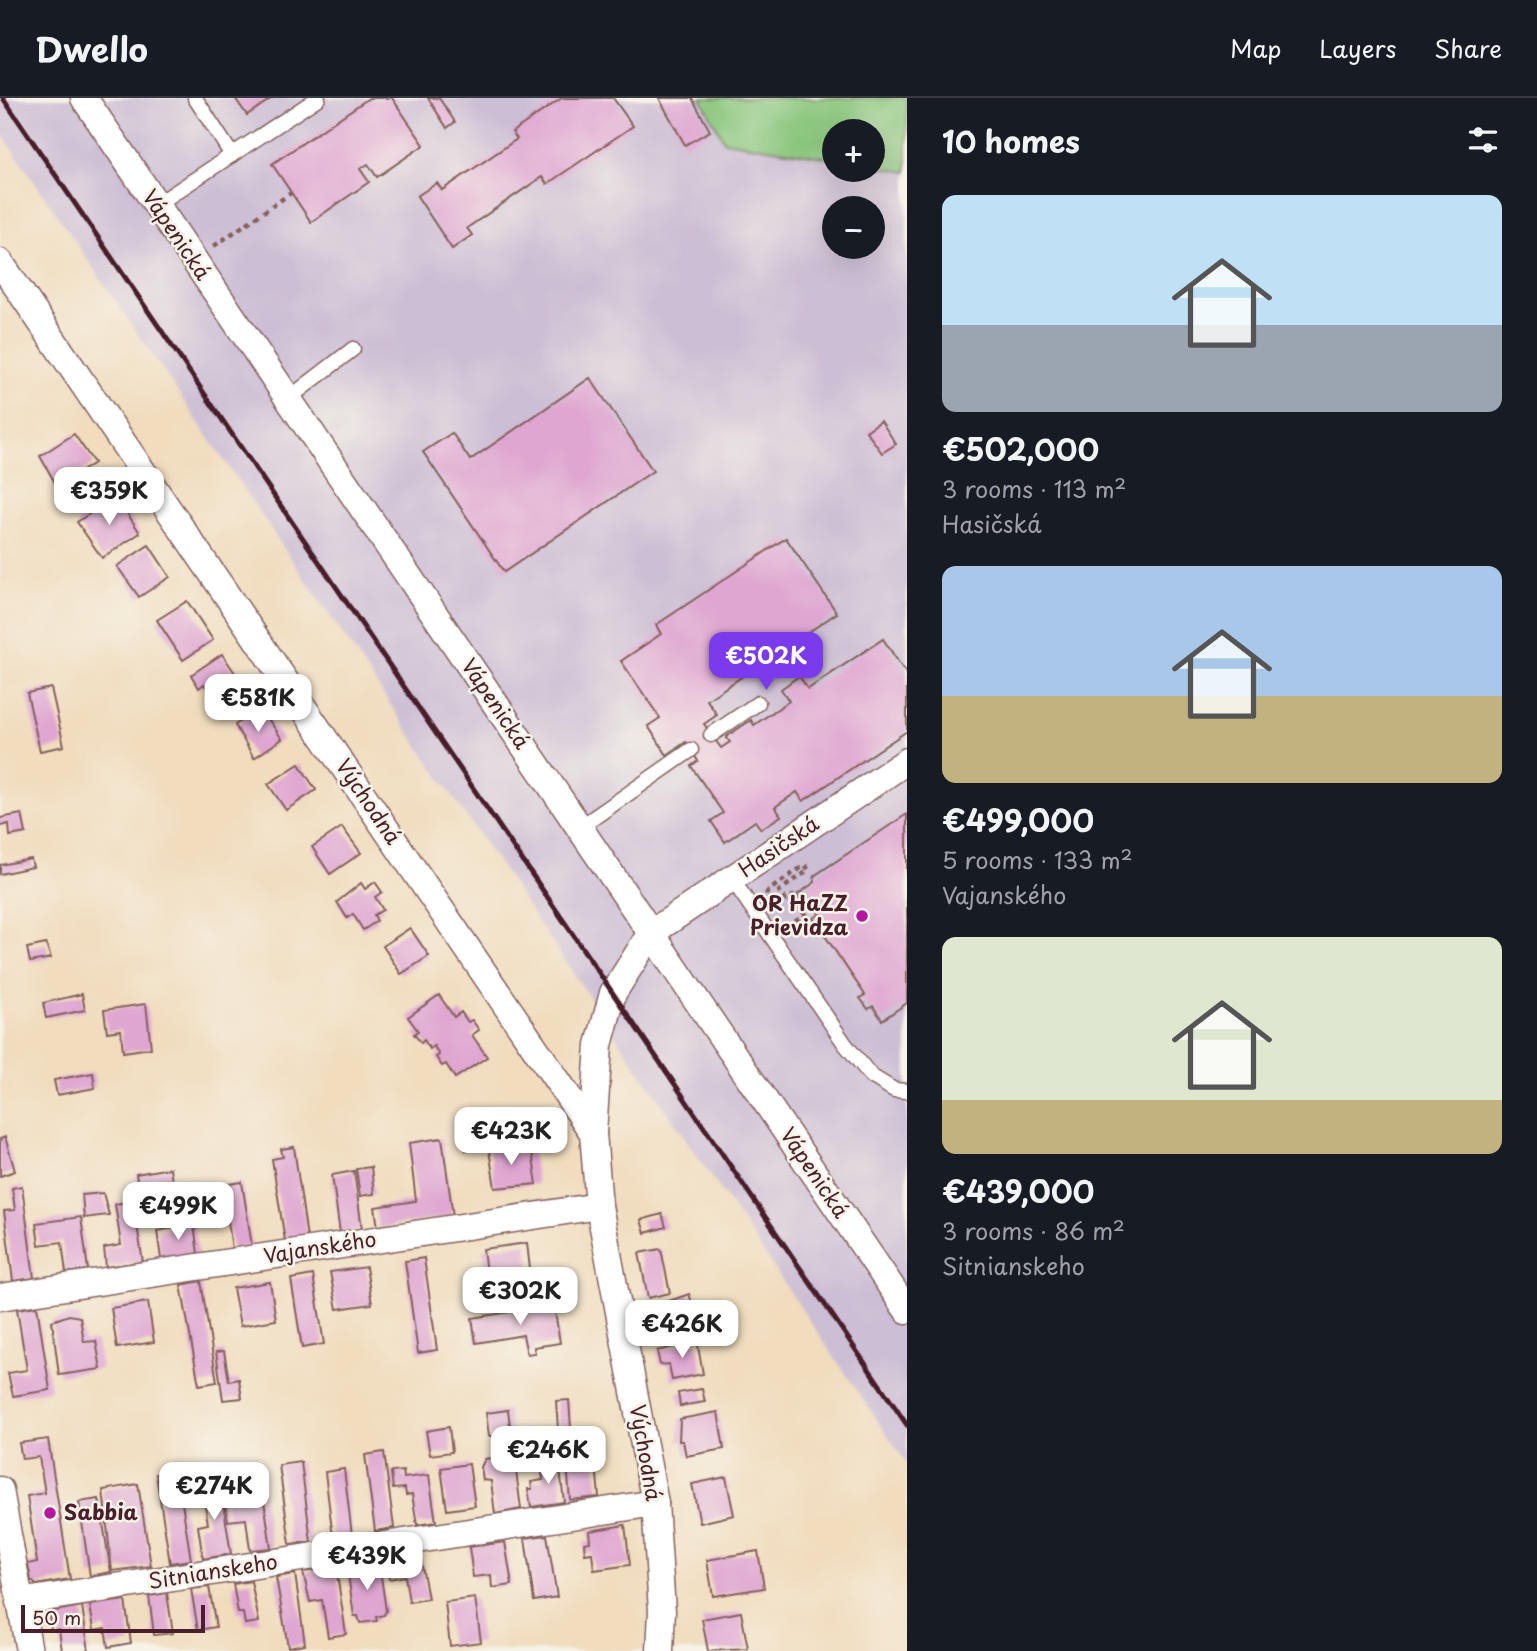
<!DOCTYPE html>
<meta charset="utf-8">
<style>
body{margin:0;font-family:"Playpen Sans",sans-serif;background:#242831;color:#f1f3f6;height:100vh;display:flex;flex-direction:column;font-size:26px;white-space:nowrap}
*{box-sizing:border-box;margin:0}
p{font-size:23px;color:#9ea1a6}
.icon{flex:none;width:38px;height:38px;fill:none;stroke:currentColor;stroke-width:2;stroke-linecap:round;stroke-linejoin:round}
.map{position:relative;flex:1;overflow:hidden}
.sheet{display:flex;flex-direction:column;background:#171b24;width:630px}
.sheet>*{flex:none}
.buttons{position:absolute;left:822px;top:21px;display:grid;gap:14px}
.buttons a{display:grid;place-items:center;width:63px;height:63px;border-radius:50%;background:#171b24;box-shadow:0 7px 28px #0002;font-size:35px}
.scale{position:absolute;left:21px;bottom:18px;width:184px;box-sizing:border-box;padding-left:7px;border:4px solid #4a1f2b;border-top:0;font-size:19px;line-height:24px;white-space:nowrap;color:#4a1f2b;-webkit-text-stroke:5px #f7f3e8;paint-order:stroke}
.price{position:absolute;translate:-50% -60px;padding:0 16px;border-radius:14px;background:#fff;color:#222;font-size:23px;line-height:46px;filter:drop-shadow(0 2px 4px #0008)}
.price::after{content:'';position:absolute;left:50%;top:42px;width:21px;height:16px;margin-left:-10px;background:inherit;clip-path:polygon(0 0,100% 0,50% 100%)}
.price.current{background:#7c3aed;color:#fff}
ul{padding:0;list-style:none}
li{display:grid;align-content:center;gap:14px;height:371px;padding:0 35px}
li span{display:grid;place-items:center;height:217px;border-radius:14px;color:#555}
li>.icon{margin-inline-start:auto}
span .icon{width:126px;height:126px;fill:#fffc;stroke-width:1}
li b{font-size:30px}
h2{display:flex;justify-content:space-between;align-items:center;height:84px;padding:0 35px;font-size:30px}
header{display:flex;align-items:center;gap:42px;box-sizing:border-box;height:98px;padding:0 35px;background:#171b24;border-bottom:2px solid #363941}
header strong{font-size:33px}
nav{display:flex;gap:38px;margin-inline-start:auto;font-size:24px}
main{display:flex;flex:1;min-height:0}
.map>svg:first-child{display:block}
</style>
<header>
<strong>Dwello</strong>
<nav><a>Map</a><a>Layers</a><a>Share</a></nav>
</header>
<main>
<div class="map">
<svg width="907" height="1553" viewBox="0 0 907 1553">
<rect width="100%" height="100%" fill="#f7f3e8"/>
<filter id="ink" filterUnits="userSpaceOnUse"><feTurbulence type="fractalNoise" baseFrequency=".0143" numOctaves="2"/><feDisplacementMap in="SourceGraphic" scale="14" xChannelSelector="R" yChannelSelector="G"/><feConvolveMatrix kernelMatrix="1 2 1 2 8 2 1 2 1" color-interpolation-filters="sRGB"/></filter>
<filter id="wash" filterUnits="userSpaceOnUse"><feTurbulence type="fractalNoise" baseFrequency=".00686" numOctaves="4" result="noise"/><feDisplacementMap in="SourceGraphic" scale="28" xChannelSelector="R" yChannelSelector="G"/><feGaussianBlur stdDeviation="1.57" result="paint"/><feColorMatrix in="noise" values="0 0 0 0 0 0 0 0 0 0 0 0 0 0 0 0 0 1.4 0 .05"/><feComposite in="paint" operator="in"/></filter>
<g filter="url(#wash)">
<rect width="100%" height="100%" fill="#f1dcbe"/>
<path fill="#ccbed4" fill-rule="evenodd" d="M0,0H701L724,43L835,61V72H873V68L907,74V1366L0,33ZM835,110H873V149H835Z"/>
<path fill="#89c67d" stroke="#6a7254" stroke-width="2" d="M701,0H907V74L873,68V33H835V61L724,43Z"/>
<g id="blocks">
<g fill="#dfa6d1">
<path d="M235,0H272L247,17Z"/>
<path d="M369,0H392L424,47L377,79L368,66L360,71L369,84L311,124L272,66Z"/>
<path d="M428,0H439L455,24L447,30Z"/>
<path d="M562,0H613L633,28L547,86L542,79L467,130L472,137L452,151L417,98L437,85L442,92L517,41L512,34Z"/>
<path d="M659,0H692L710,33L685,47Z"/>
<path d="M590,280L653,373L504,474L423,354L452,335L470,362Z"/>
<path d="M881,323L896,346L882,355L866,333Z"/>
<path d="M74,336L94,365L80,374L84,382L62,397L40,358Z"/>
<path d="M116,398L140,435L102,460L77,424Z"/>
<path d="M786,440L837,515L707,602L717,617L704,626L721,650L730,644L726,639L751,622L754,627L789,603L781,591L799,578L808,591L883,541L907,577V633L803,703L797,694L775,709L781,718L761,731L755,723L725,744L711,723L723,715L691,668L698,663L686,644L667,657L648,628L660,620L621,563L661,536L656,527Z"/>
<path d="M149,447L170,479L139,499L117,468Z"/>
<path d="M187,503L213,542L183,562L157,522Z"/>
<path d="M222,556L244,588L217,606L204,586L199,590L191,577Z"/>
<path d="M51,590L64,648L40,653L27,595Z"/>
<path d="M264,615L282,641L254,660L235,627L246,620L254,617L257,621Z"/>
<path d="M299,666L316,692L286,712L268,686Z"/>
<path d="M22,716L26,735L10,738L9,726L0,728V720Z"/>
<path d="M907,716V905L882,922L873,908L868,911L860,900L865,897L813,820L820,816L810,804L804,808L797,797L815,784L814,778Z"/>
<path d="M342,729L361,755L330,776L312,749Z"/>
<path d="M31,761L33,769L0,776V767Z"/>
<path d="M375,784L382,794L375,799L383,812L374,817L377,823L363,832L353,816L347,820L337,804L361,785L365,791Z"/>
<path d="M410,830L429,858L401,876L383,848Z"/>
<path d="M46,846L51,860L30,864L27,850Z"/>
<path d="M82,896L85,912L46,920L43,905Z"/>
<path d="M439,897L454,919L461,914L468,924L472,922L479,932L472,937L487,959L455,980L446,966L442,968L436,959L439,957L434,948L430,951L424,942L421,945L414,936L418,933L408,919Z"/>
<path d="M146,906L151,950L123,954L121,932L107,934L104,912Z"/>
<path d="M93,975L95,990L57,997L54,982Z"/>
<path d="M472,1030L476,1050L466,1052L463,1031Z"/>
<path d="M5,1039L15,1073L0,1078V1041Z"/>
<path d="M442,1040L453,1118L378,1130L375,1109L416,1103L409,1045Z"/>
<path d="M508,1043L509,1057L532,1054L537,1086L495,1090L488,1046Z"/>
<path d="M294,1049L307,1140L285,1143L272,1061L283,1059L281,1051Z"/>
<path d="M371,1069L374,1096L360,1098L356,1071Z"/>
<path d="M170,1070L177,1117L143,1122L136,1076Z"/>
<path d="M354,1073L362,1131L340,1135L332,1077Z"/>
<path d="M242,1084L252,1148L232,1151L223,1087Z"/>
<path d="M22,1088L34,1180L13,1183L4,1113L15,1112L12,1090Z"/>
<path d="M103,1095L109,1117L84,1120L82,1097Z"/>
<path d="M133,1103L143,1164L106,1169L104,1150L121,1147L115,1106Z"/>
<path d="M662,1116L666,1129L645,1135L641,1122Z"/>
<path d="M81,1119L88,1172L66,1175L62,1144L39,1147L36,1125Z"/>
<path d="M194,1126L198,1156L161,1161L157,1133Z"/>
<path d="M527,1145L530,1171L525,1172L528,1193L502,1197L500,1181L487,1183L483,1151Z"/>
<path d="M661,1151L670,1195L648,1200L639,1155Z"/>
<path d="M424,1160L437,1252L418,1255L405,1163Z"/>
<path d="M366,1169L372,1206L337,1211L330,1174Z"/>
<path d="M313,1177L324,1246L302,1250L291,1181Z"/>
<path d="M201,1183L217,1284L199,1287L181,1187Z"/>
<path d="M270,1184L276,1222L240,1228L233,1190Z"/>
<path d="M689,1196L696,1216L662,1227L655,1208Z"/>
<path d="M148,1204L154,1244L117,1250L111,1210Z"/>
<path d="M554,1207L560,1245L534,1249L535,1255L527,1256L523,1237L476,1245L472,1220Z"/>
<path d="M37,1208L50,1292L13,1298L8,1275L27,1272L17,1211Z"/>
<path d="M69,1217L80,1219L84,1244L96,1243L101,1271L59,1277L52,1223Z"/>
<path d="M697,1243L703,1276L672,1282L669,1266L660,1267L657,1253Z"/>
<path d="M224,1253L229,1283L239,1281L242,1300L223,1302L216,1254Z"/>
<path d="M702,1291L705,1304L680,1308L678,1295Z"/>
<path d="M569,1302L571,1330L558,1331L556,1303Z"/>
<path d="M508,1312L521,1411L495,1416L491,1383L483,1382L481,1369L485,1361L499,1359L498,1353L504,1349L502,1338H489L486,1315Z"/>
<path d="M718,1314L724,1351L686,1358L683,1343H679L680,1321Z"/>
<path d="M449,1329L452,1354L430,1357L426,1333Z"/>
<path d="M48,1341L70,1481L36,1487L31,1482L28,1466L37,1464L27,1398L45,1395L39,1359L22,1361L19,1345Z"/>
<path d="M578,1352V1356L595,1355L599,1399L570,1402L566,1353Z"/>
<path d="M384,1354L394,1430L375,1433L365,1357Z"/>
<path d="M559,1363L564,1404L531,1409L528,1391H532L531,1384L543,1382L541,1365Z"/>
<path d="M301,1364L311,1444L290,1446L279,1367Z"/>
<path d="M469,1366L475,1408L447,1412L441,1370Z"/>
<path d="M344,1371L352,1437L333,1440L325,1374Z"/>
<path d="M177,1373L191,1462L170,1465L156,1376Z"/>
<path d="M403,1373L404,1380L429,1377L436,1424L417,1427L412,1396L406,1397L405,1390L393,1391L391,1374Z"/>
<path d="M219,1379L231,1456L203,1461L198,1428L208,1426L201,1381Z"/>
<path d="M726,1379L734,1417L700,1425L692,1386Z"/>
<path d="M261,1382L271,1450L250,1452L246,1421L228,1423L223,1387Z"/>
<path d="M138,1386L151,1468L112,1473L103,1392Z"/>
<path d="M99,1401L111,1474L90,1478L79,1404Z"/>
<path d="M625,1427L630,1467L594,1472L592,1455L585,1456L584,1445L590,1444L589,1433Z"/>
<path d="M547,1437L557,1499L534,1503L525,1440Z"/>
<path d="M505,1444L512,1487L492,1490L491,1477L473,1479L469,1449Z"/>
<path d="M758,1453L764,1490L713,1498L707,1462Z"/>
<path d="M420,1457L428,1501L409,1504L405,1478L389,1481L386,1461Z"/>
<path d="M379,1464L386,1513L384,1517L376,1519L377,1523L360,1525L358,1518H354L347,1469Z"/>
<path d="M336,1469L346,1536L328,1539L322,1502L310,1504L303,1474Z"/>
<path d="M295,1476L305,1546L288,1549L276,1479Z"/>
<path d="M251,1483L259,1524L245,1526L243,1515H238L233,1486Z"/>
<path d="M209,1489L216,1529L198,1532L191,1491Z"/>
<path d="M167,1495L173,1535L154,1537L149,1498Z"/>
<path d="M475,1500L481,1544L450,1548L445,1504Z"/>
<path d="M125,1502L131,1545L108,1549L105,1530L94,1532L90,1507Z"/>
<path d="M82,1508L89,1553H62L59,1531L51,1532L49,1514Z"/>
<path d="M741,1514L748,1551L708,1553L702,1521Z"/>
</g>
</g>
</g>
<g filter="url(#ink)">
<use href="#blocks" fill-opacity="0" stroke="#84615e" stroke-width="2"/>
<g fill="none" stroke-linecap="round" stroke-linejoin="round">
<g stroke="#84615e" stroke-width="17">
<g id="service">
<path d="M195,0L232,57"/>
<path d="M156,107L318,0"/>
<path d="M288,301L353,251"/>
<path d="M711,637L758,605"/>
<path d="M579,730L691,652"/>
<path d="M732,781L845,946L871,978L894,992L907,993"/>
</g>
</g>
<g stroke="#84615e" stroke-width="29">
<g id="minor">
<path d="M84,0L907,1212"/>
<path d="M0,164L593,1035"/>
<path d="M0,1199L599,1108"/>
<path d="M0,1392L29,1553"/>
<path d="M19,1504L655,1405"/>
<path d="M660,1553L662,1513L655,1405L599,1108L593,1035L599,947L613,895L651,835L907,663"/>
</g>
</g>
<g stroke="#84615e" stroke-width="4.5" stroke-dasharray="5 5" stroke-linecap="butt">
<path d="M214,148L291,95"/>
<path d="M766,797L768,793L805,767L809,772L779,793L786,802L793,798L805,817"/>
<path d="M787,829L815,810"/>
</g>
<use href="#service" stroke="#fff" stroke-width="14"/>
<use href="#minor" stroke="#fff" stroke-width="26"/>
<path stroke="#4a1f2b" stroke-width="5" d="M3,0L907,1327"/>
</g>
</g>
<g fill="#b5179e" stroke="#f7f3e8" stroke-width="2.5">
<circle cx="862" cy="818" r="7"/>
<circle cx="50" cy="1415" r="7"/>
</g>
<g text-anchor="middle" stroke-width="5" stroke-linejoin="round" paint-order="stroke">
<g font-size="21" fill="#4a1f2b" stroke="#f7f3e8">
<text transform="translate(176 137) rotate(56)" y="7">Vápenická</text>
<text transform="translate(495 606) rotate(56)" y="7">Vápenická</text>
<text transform="translate(368 704) rotate(56)" y="7">Východná</text>
<text transform="translate(779 749) rotate(-34)" y="7">Hasičská</text>
<text transform="translate(814 1075) rotate(56)" y="7">Vápenická</text>
<text transform="translate(320 1150) rotate(-9)" y="7">Vajanského</text>
<text transform="translate(645 1355) rotate(80)" y="7">Východná</text>
<text transform="translate(213 1474) rotate(-9)" y="7">Sitnianskeho</text>
</g>
<g font-size="21" font-weight="bold" fill="#4a1f2b" stroke="#f7f3e8" text-anchor="end">
<text x="848" y="813">OR HaZZ<tspan x="848" dy="24">Prievidza</tspan></text>
<text x="64" y="1422" text-anchor="start">Sabbia</text>
</g>
</g>
</svg>
<div class="buttons">
<a>+</a>
<a>−</a>
</div>
<div class="scale">50 m</div>
<b class="price" style="left:109px;top:429px">€359K</b>
<b class="price current" style="left:766px;top:594px">€502K</b>
<b class="price" style="left:258px;top:636px">€581K</b>
<b class="price" style="left:511px;top:1069px">€423K</b>
<b class="price" style="left:178px;top:1144px">€499K</b>
<b class="price" style="left:520px;top:1229px">€302K</b>
<b class="price" style="left:682px;top:1262px">€426K</b>
<b class="price" style="left:548px;top:1388px">€246K</b>
<b class="price" style="left:214px;top:1424px">€274K</b>
<b class="price" style="left:367px;top:1494px">€439K</b>
</div>
<section class="sheet">
<h2>10 homes<svg class="icon" aria-label="filters" viewBox="0 0 24 24"><path d="M4 7h16M4 17h16"/><circle cx="9" cy="7" r="2"/><circle cx="15" cy="17" r="2"/></svg></h2>
<ul>
<li><span style="background:linear-gradient(#bfe0f5 60%,#9aa5b1 0)"><svg class="icon" aria-label="home" viewBox="0 0 24 24"><path d="M3 11l9-7 9 7M6 9v11h12V9"/></svg></span><div><b>€502,000</b><p>3 rooms · 113 m²</p><p>Hasičská</p></div></li>
<li><span style="background:linear-gradient(#a9c7e8 60%,#c2b280 0)"><svg class="icon" aria-label="home" viewBox="0 0 24 24"><path d="M3 11l9-7 9 7M6 9v11h12V9"/></svg></span><div><b>€499,000</b><p>5 rooms · 133 m²</p><p>Vajanského</p></div></li>
<li><span style="background:linear-gradient(#dfe7d0 75%,#c2b280 0)"><svg class="icon" aria-label="home" viewBox="0 0 24 24"><path d="M3 11l9-7 9 7M6 9v11h12V9"/></svg></span><div><b>€439,000</b><p>3 rooms · 86 m²</p><p>Sitnianskeho</p></div></li>
</ul>
</section>
</main>
